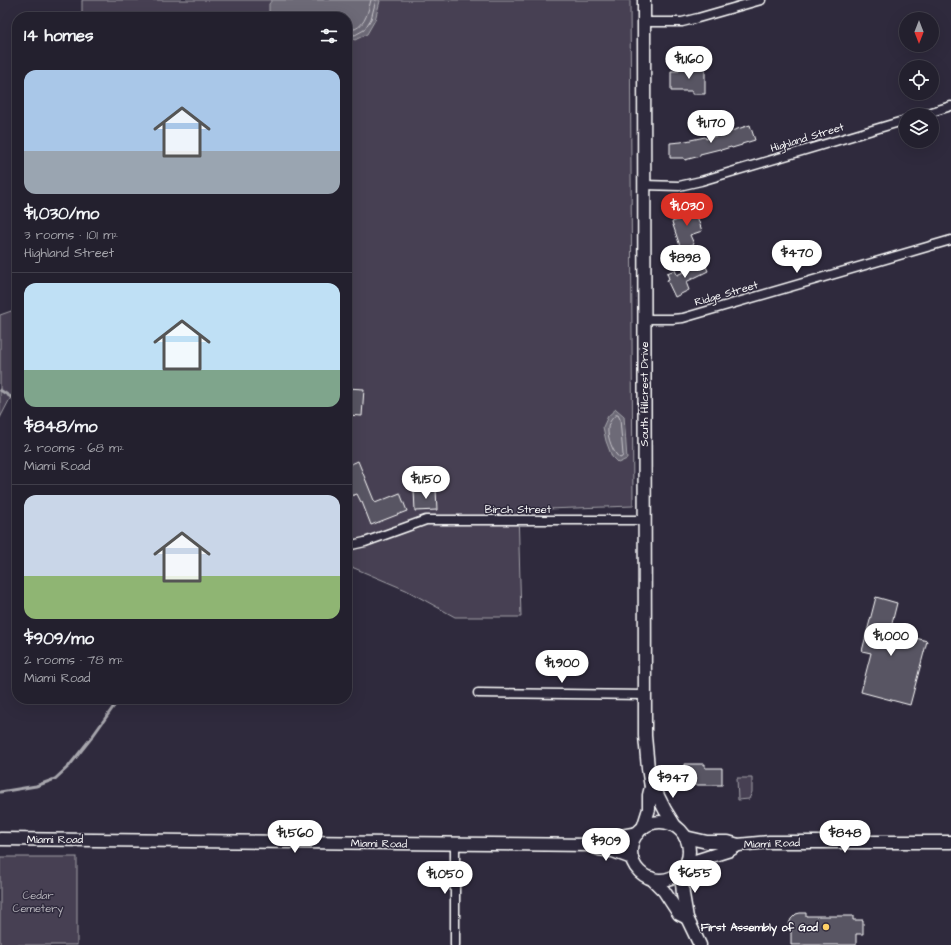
<!DOCTYPE html>
<meta charset="utf-8">
<style>
body{margin:0;font-family:"Architects Daughter",sans-serif;background:#2f2d3a;color:#f1f3f6;height:100vh;display:flex;flex-direction:column;font-size:15px;white-space:nowrap}
*{box-sizing:border-box;margin:0}
p{font-size:13px;color:#a3a3aa}
.icon{flex:none;width:22px;height:22px;fill:none;stroke:currentColor;stroke-width:2;stroke-linecap:round;stroke-linejoin:round}
.map{position:relative;flex:1;overflow:hidden}
.side{position:absolute;left:12px;top:12px;width:340px;height:692px;display:flex;flex-direction:column;background:#23202e;border-radius:16px;box-shadow:0 4px 16px #0002,0 0 0 1px #403e4a}
.side>*{flex:none}
.needle{width:26px;rotate:180deg}
.buttons{position:absolute;left:899px;top:12px;display:grid;gap:8px}
.buttons a{display:grid;place-items:center;width:40px;height:40px;border-radius:50%;background:#23202e;box-shadow:0 4px 16px #0002,0 0 0 1px #403e4a;font-size:20px}
.price{position:absolute;translate:-50% -34px;padding:0 9px;border-radius:14px;background:#fff;color:#222;font-size:13px;line-height:26px;filter:drop-shadow(0 1px 2px #0008)}
.price::after{content:'';position:absolute;left:50%;top:24px;width:12px;height:9px;margin-left:-6px;background:inherit;clip-path:polygon(0 0,100% 0,50% 100%)}
.price.selected{background:#d93025;color:#fff}
ul{padding:0;list-style:none}
li{display:grid;align-content:center;gap:8px;height:212px;padding:0 12px}
li+li{border-top:1px solid #403e4a}
li span{display:grid;place-items:center;height:124px;border-radius:12px;color:#555}
li>.icon{margin-inline-start:auto}
span .icon{width:72px;height:72px;fill:#fffc;stroke-width:1}
li b{font-size:17px}
h2{display:flex;justify-content:space-between;align-items:center;height:48px;padding:0 12px;font-size:17px}
.map>svg:first-child{display:block}
</style>
<div class="map">
<svg width="951" height="945" viewBox="0 0 951 945">
<rect width="100%" height="100%" fill="#2f2a3d"/>
<filter id="ink" filterUnits="userSpaceOnUse"><feTurbulence type="fractalNoise" baseFrequency=".025" numOctaves="2"/><feDisplacementMap in="SourceGraphic" scale="8" xChannelSelector="R" yChannelSelector="G"/><feConvolveMatrix kernelMatrix="1 2 1 2 8 2 1 2 1" color-interpolation-filters="sRGB"/></filter>
<g filter="url(#ink)">
<g fill="#464152" stroke="#a2a0a8">
<path d="M82,0H630L633,506L518,510L521,617H455L406,590L347,565V17H82Z"/>
<path d="M17,309V390L15,389L0,418V315Z"/>
<path d="M737,778H752V792L749,799L738,800Z"/>
<rect x="0" y="857" width="77" height="88"/>
</g>
<g fill="#6d6a77" stroke="#a7a6ad">
<path d="M272,0H379L380,1L375,20L367,34L355,40L347,36V17H274L269,12V4Z"/>
<path d="M616,409L624,416C625,430 626,445 627,459L618,463L612,457L606,441L603,427L608,416Z"/>
</g>
<g fill="none" stroke-linecap="round" stroke-linejoin="round">
<g stroke="#c5c3c9" stroke-width="1">
<path d="M347,28L355,29C366,24 368,11 371,0"/>
<path d="M347,33L355,35L364,30L371,19L376,0"/>
<path d="M616,415H618L620,419L623,455L622,457L620,458C613,454 607,436 608,429C608,423 612,418 616,415Z"/>
</g>
<g stroke="#a7a6ad" stroke-width="3">
<path d="M0,390L17,401"/>
<path d="M0,792L36,786L55,779L69,766L92,737L119,699"/>
</g>
</g>
<g fill="#595564" stroke="#fff">
<path d="M693,65H705V94H692V91H671V71H679V68H693Z"/>
<path d="M750,125L755,140L742,144V145L732,148L731,147L721,150L720,149L700,154V156L685,160L684,158H670V143L681,142L705,137L706,139Z"/>
<path d="M693,204L702,231L690,235L694,244L681,249L672,222L684,218L681,209Z"/>
<path d="M704,262L708,271L686,282L689,290L675,297L667,280L669,279L667,273L675,270L677,275Z"/>
<path d="M347,388L364,389L362,416L347,415Z"/>
<path d="M358,461L375,503L400,493L407,511L371,525L362,502H361L357,494L351,496L347,486V466Z"/>
<path d="M436,489L437,510L415,511L414,490Z"/>
<path d="M876,597L897,603L890,631L927,641L910,705L861,692L871,653L862,651Z"/>
<path d="M684,764H705V768H722V785H684Z"/>
<path d="M800,913H806V916H853V920H863V934H856V945H791V930H789V924L791,919L796,914Z"/>
</g>
<g fill="none" stroke-linecap="round" stroke-linejoin="round">
<g stroke="#fff" stroke-width="11">
<g id="street">
<path d="M644,22H682L698,18L761,0"/>
<path d="M922,115L951,106"/>
<path d="M644,185L679,186L701,181L906,120"/>
<path d="M645,319H672L683,318L951,240"/>
<path d="M347,546L365,542L426,520H644"/>
<path d="M478,693L646,695"/>
<path d="M455,945V844"/>
</g>
</g>
<g stroke="#fff" stroke-width="15">
<g id="secondary">
<path d="M651,787L657,794L665,810L675,826"/>
<circle cx="660" cy="851" r="29"/>
<path d="M643,828L649,809V795L651,787L648,768L645,736L644,0"/>
<path d="M685,837L707,842H728L738,845L769,842H951"/>
<path d="M0,839L590,845L599,849L613,851L632,858"/>
<path d="M590,845L599,840L638,833"/>
<path d="M686,864L730,850L738,845"/>
<path d="M681,871L683,894L687,918L700,945"/>
<path d="M651,878L664,891L679,914L687,918"/>
</g>
</g>
<use href="#street" stroke="#2f2a3d" stroke-width="8"/>
<use href="#secondary" stroke="#2f2a3d" stroke-width="12"/>
</g>
</g>
<circle fill="#ffd166" stroke="#2f2a3d" stroke-width="1.5" cx="826" cy="927" r="4"/>
<g text-anchor="middle" stroke-width="3" stroke-linejoin="round" paint-order="stroke">
<g font-size="11" fill="#fff" stroke="#2f2a3d">
<text transform="translate(807 137) rotate(-17)" y="4">Highland Street</text>
<text transform="translate(726 293) rotate(-16)" y="4">Ridge Street</text>
<text transform="translate(644 394) rotate(-90)" y="4">South Hillcrest Drive</text>
<text x="518" y="513">Birch Street</text>
<text x="55" y="843">Miami Road</text>
<text transform="translate(379 843) rotate(1)" y="4">Miami Road</text>
<text transform="translate(772 843) rotate(-2)" y="4">Miami Road</text>
</g>
<g font-size="11" fill="#b5b3ba" stroke="#2f2a3d">
<text x="38" y="899">Cedar<tspan x="38" dy="13">Cemetery</tspan></text>
</g>
<g font-size="11" font-weight="bold" fill="#fff" stroke="#2f2a3d" text-anchor="end">
<text x="818" y="931">First Assembly of God</text>
</g>
</g>
</svg>
<div class="buttons">
<a><svg class="needle" viewBox="-14 -14 28 28"><path d="M0-13l5 13h-10z" fill="#e53935"/><path d="M0 13l5-13h-10z" fill="#a3a3aa"/></svg></a>
<a><svg class="icon" aria-label="locate" viewBox="0 0 24 24"><circle cx="12" cy="12" r="6"/><path d="M12 2v4M12 18v4M2 12h4M18 12h4"/></svg></a>
<a><svg class="icon" aria-label="layers" viewBox="0 0 24 24"><path d="M12 4l9 5-9 5-9-5zM3 14l9 5 9-5"/></svg></a>
</div>
<b class="price" style="left:689px;top:80px">$1,160</b>
<b class="price" style="left:711px;top:144px">$1,170</b>
<b class="price selected" style="left:687px;top:227px">$1,030</b>
<b class="price" style="left:797px;top:274px">$470</b>
<b class="price" style="left:685px;top:279px">$898</b>
<b class="price" style="left:426px;top:500px">$1,150</b>
<b class="price" style="left:891px;top:657px">$1,000</b>
<b class="price" style="left:562px;top:684px">$1,900</b>
<b class="price" style="left:673px;top:799px">$947</b>
<b class="price" style="left:295px;top:854px">$1,560</b>
<b class="price" style="left:845px;top:854px">$848</b>
<b class="price" style="left:606px;top:862px">$909</b>
<b class="price" style="left:695px;top:894px">$655</b>
<b class="price" style="left:445px;top:895px">$1,050</b>
<section class="side">
<h2>14 homes<svg class="icon" aria-label="filters" viewBox="0 0 24 24"><path d="M4 7h16M4 17h16"/><circle cx="9" cy="7" r="2"/><circle cx="15" cy="17" r="2"/></svg></h2>
<ul>
<li><span style="background:linear-gradient(#a9c7e8 65%,#9aa5b1 0)"><svg class="icon" aria-label="home" viewBox="0 0 24 24"><path d="M3 11l9-7 9 7M6 9v11h12V9"/></svg></span><div><b>$1,030/mo</b><p>3 rooms · 101 m²</p><p>Highland Street</p></div></li>
<li><span style="background:linear-gradient(#bfe0f5 70%,#7fa58c 0)"><svg class="icon" aria-label="home" viewBox="0 0 24 24"><path d="M3 11l9-7 9 7M6 9v11h12V9"/></svg></span><div><b>$848/mo</b><p>2 rooms · 68 m²</p><p>Miami Road</p></div></li>
<li><span style="background:linear-gradient(#c9d6e8 65%,#8fb573 0)"><svg class="icon" aria-label="home" viewBox="0 0 24 24"><path d="M3 11l9-7 9 7M6 9v11h12V9"/></svg></span><div><b>$909/mo</b><p>2 rooms · 78 m²</p><p>Miami Road</p></div></li>
</ul>
</section>
</div>
